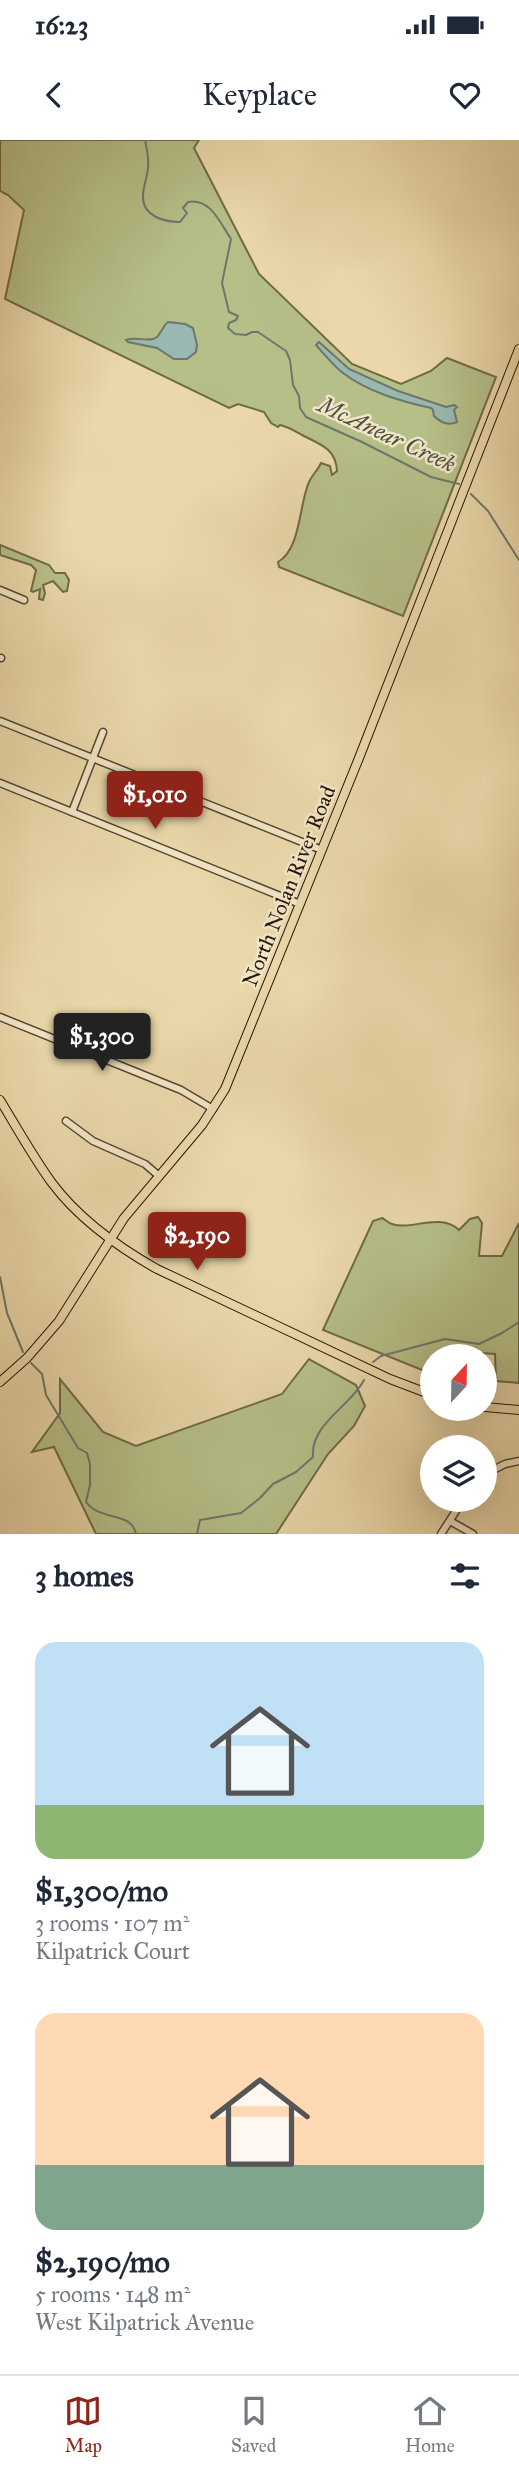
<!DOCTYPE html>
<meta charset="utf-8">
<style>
body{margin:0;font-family:"IM FELL Great Primer",serif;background:#f6f6f7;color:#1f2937;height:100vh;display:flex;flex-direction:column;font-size:26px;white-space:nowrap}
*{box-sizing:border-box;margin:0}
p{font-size:23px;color:#747a83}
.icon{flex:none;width:38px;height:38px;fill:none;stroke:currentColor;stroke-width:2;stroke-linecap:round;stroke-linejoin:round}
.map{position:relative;height:1394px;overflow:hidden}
.details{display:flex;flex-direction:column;background:#fff;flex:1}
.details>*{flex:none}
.needle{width:46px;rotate:22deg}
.controls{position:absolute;left:420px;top:1204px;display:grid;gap:14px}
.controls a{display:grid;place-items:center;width:77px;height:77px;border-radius:50%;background:#fff;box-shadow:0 7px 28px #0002;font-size:35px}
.price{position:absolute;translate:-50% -60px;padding:0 16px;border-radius:7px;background:#8f2418;color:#fff;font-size:23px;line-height:46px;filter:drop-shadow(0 2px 4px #0008)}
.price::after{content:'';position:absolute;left:50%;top:42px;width:21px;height:16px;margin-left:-10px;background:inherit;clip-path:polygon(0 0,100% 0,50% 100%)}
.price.selected{background:#222;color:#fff}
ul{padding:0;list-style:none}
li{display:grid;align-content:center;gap:14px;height:371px;padding:0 35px}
li span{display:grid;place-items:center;height:217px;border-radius:21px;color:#555}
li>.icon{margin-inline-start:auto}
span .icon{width:126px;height:126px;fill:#fffc;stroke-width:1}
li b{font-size:30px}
h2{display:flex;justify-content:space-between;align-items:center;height:84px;padding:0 35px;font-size:30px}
.status{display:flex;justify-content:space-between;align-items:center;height:49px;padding:0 35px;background:#fff;direction:ltr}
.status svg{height:19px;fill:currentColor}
header{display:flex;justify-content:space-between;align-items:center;height:91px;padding:0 35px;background:#fff;font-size:32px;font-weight:600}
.tabs{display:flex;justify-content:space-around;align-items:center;height:98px;border-top:2px solid #e0e1e3;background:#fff;font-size:19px;color:#747a83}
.tabs a{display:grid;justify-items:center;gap:4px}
.tabs .selected{color:#8f2418}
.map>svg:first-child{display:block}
</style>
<div class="status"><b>16:23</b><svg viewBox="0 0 49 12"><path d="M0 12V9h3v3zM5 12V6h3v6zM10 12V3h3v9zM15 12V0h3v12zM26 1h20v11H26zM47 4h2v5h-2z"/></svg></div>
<header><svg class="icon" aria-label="back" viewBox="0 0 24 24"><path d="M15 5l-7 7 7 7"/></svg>Keyplace<svg class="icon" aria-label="heart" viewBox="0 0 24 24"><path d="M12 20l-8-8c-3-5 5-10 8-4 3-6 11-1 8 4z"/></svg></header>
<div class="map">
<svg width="519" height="1394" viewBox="0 0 519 1394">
<rect width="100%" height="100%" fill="#ead8aa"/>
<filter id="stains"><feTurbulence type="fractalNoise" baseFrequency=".00286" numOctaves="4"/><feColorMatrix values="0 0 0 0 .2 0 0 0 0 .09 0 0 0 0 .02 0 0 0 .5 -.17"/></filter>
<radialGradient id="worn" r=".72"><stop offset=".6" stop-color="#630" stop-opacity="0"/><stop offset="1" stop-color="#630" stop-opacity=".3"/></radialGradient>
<g fill="#b6bf88" stroke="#6f6a46" stroke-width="2">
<path d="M0,0H199L194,8L259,134L352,224L401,244L431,231L447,218L496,237L403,476L279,427L278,422C301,409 299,364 309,342C312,335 318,330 321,323L330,326L332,335L337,331C336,308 319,304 302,295C295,291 289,287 280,285L278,287L271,283L264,272L238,264L229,268L5,159L24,70L8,55L0,51Z"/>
<path d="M0,405L49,425L55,433H65L69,440L67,451L63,452L53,441L43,445L45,453L43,460L39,459L40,449L33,452L31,451L36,430L31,425L0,415Z"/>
<path d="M478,1077L482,1083L479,1116H502L519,1083V1243L496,1241L495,1214L481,1213L477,1216H432V1234L323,1190L373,1081L382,1078C386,1080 388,1083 392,1084C410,1091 440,1072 459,1090L470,1079Z"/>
<path d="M309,1219L356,1245L365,1266L354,1286L328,1314L276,1394H96L54,1307L32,1312L60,1273V1239L103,1292L136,1306L282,1254Z"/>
</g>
<g fill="#9ab8b2" stroke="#6c776d" stroke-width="2">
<path d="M168,182L185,184L193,188L197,205L196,212L187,219H174L157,208L128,202L126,200C135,196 150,203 157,197C161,193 163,186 168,182Z"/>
<path d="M319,202L349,229L398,251L446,267L454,265L457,267L454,270L457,282C448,286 441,283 434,276L433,270L431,268C400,261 368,252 343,233C335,227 324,214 316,205Z"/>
</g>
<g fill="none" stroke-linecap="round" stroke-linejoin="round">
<g stroke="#6c776d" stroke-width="2">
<path d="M145,0C147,10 149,18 148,28C147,38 143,47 143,56C142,76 164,82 180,82L187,73L183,68L188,62C211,58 220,83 231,99L222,143L229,172L238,176L236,180L229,183L228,188L235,194L246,195L252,192H258L286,211L290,220L293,245L299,256L300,268L306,277L362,302L431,337L459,344"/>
<path d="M471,354L488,371L519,420"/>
<path d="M0,1137L7,1173L23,1212"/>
<path d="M373,1222L381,1216L445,1199L479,1204L502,1193L519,1182"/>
<path d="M31,1223L42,1234L46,1255L78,1308L87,1313L90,1324V1345L86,1362C101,1382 132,1371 136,1394"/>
<path d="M197,1394L200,1380L241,1373L260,1358L273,1344L296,1332L313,1317C310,1284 351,1266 364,1240"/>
</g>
<g stroke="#58462e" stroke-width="9">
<g id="minor">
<path d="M0,450L24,460"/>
<path d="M0,518H1"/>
<path d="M0,581L322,710"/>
<path d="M0,643L300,764"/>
<path d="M72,672L103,592"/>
<path d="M0,877L181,950L213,969"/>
<path d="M66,981L93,1001L145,1024L159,1036"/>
<path d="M485,1334L505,1324L519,1321"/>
<path d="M450,1381L473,1394"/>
<path d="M441,1394L463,1360"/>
</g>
</g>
<g stroke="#281605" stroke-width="10">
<g id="major">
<path d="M0,960C17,988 33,1017 52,1043C79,1079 118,1107 157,1129L390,1239L432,1255"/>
<path d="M0,1242L27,1218L59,1181L124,1078L202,985L225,949L359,618L519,209"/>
<path d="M485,1267L519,1270"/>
</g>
</g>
<use href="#minor" stroke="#f1e6c8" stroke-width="6"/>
<use href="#major" stroke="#ead8aa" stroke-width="8"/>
</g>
<g text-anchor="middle" stroke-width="5" stroke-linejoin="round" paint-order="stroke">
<g font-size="21" fill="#281605" stroke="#f1e6c8">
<text transform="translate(289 746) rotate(-68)" y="7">North Nolan River Road</text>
</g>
<g font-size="23" font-style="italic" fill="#504f42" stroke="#f1e6c8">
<text transform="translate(387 294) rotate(25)" y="8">McAnear Creek</text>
</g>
</g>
<rect width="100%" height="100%" filter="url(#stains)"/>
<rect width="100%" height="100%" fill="url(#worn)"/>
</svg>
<div class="controls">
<a><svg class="needle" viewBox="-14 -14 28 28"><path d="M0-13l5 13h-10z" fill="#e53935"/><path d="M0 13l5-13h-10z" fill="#747a83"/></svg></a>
<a><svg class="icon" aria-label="layers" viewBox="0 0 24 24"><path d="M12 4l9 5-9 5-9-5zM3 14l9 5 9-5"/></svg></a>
</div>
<b class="price" style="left:155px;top:691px">$1,010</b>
<b class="price selected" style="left:102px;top:933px">$1,300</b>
<b class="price" style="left:197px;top:1132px">$2,190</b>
</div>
<section class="details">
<h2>3 homes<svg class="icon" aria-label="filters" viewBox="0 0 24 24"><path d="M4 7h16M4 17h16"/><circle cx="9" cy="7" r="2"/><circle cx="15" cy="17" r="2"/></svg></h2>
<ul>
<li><span style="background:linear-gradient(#bfe0f5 75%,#8fb573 0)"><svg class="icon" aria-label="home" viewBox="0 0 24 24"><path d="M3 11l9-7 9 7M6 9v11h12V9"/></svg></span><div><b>$1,300/mo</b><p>3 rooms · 107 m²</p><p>Kilpatrick Court</p></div></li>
<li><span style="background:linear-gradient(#ffd9b3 70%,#7fa58c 0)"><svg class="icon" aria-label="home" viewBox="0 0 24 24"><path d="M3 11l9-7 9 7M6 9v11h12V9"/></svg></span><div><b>$2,190/mo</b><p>5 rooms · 148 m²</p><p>West Kilpatrick Avenue</p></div></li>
</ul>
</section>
<nav class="tabs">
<a class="selected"><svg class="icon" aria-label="map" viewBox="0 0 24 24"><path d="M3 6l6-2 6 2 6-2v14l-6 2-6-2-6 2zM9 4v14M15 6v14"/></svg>Map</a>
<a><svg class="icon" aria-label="saved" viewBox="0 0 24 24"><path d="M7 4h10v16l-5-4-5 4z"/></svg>Saved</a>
<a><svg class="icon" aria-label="home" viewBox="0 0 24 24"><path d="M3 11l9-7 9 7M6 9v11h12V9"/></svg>Home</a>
</nav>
